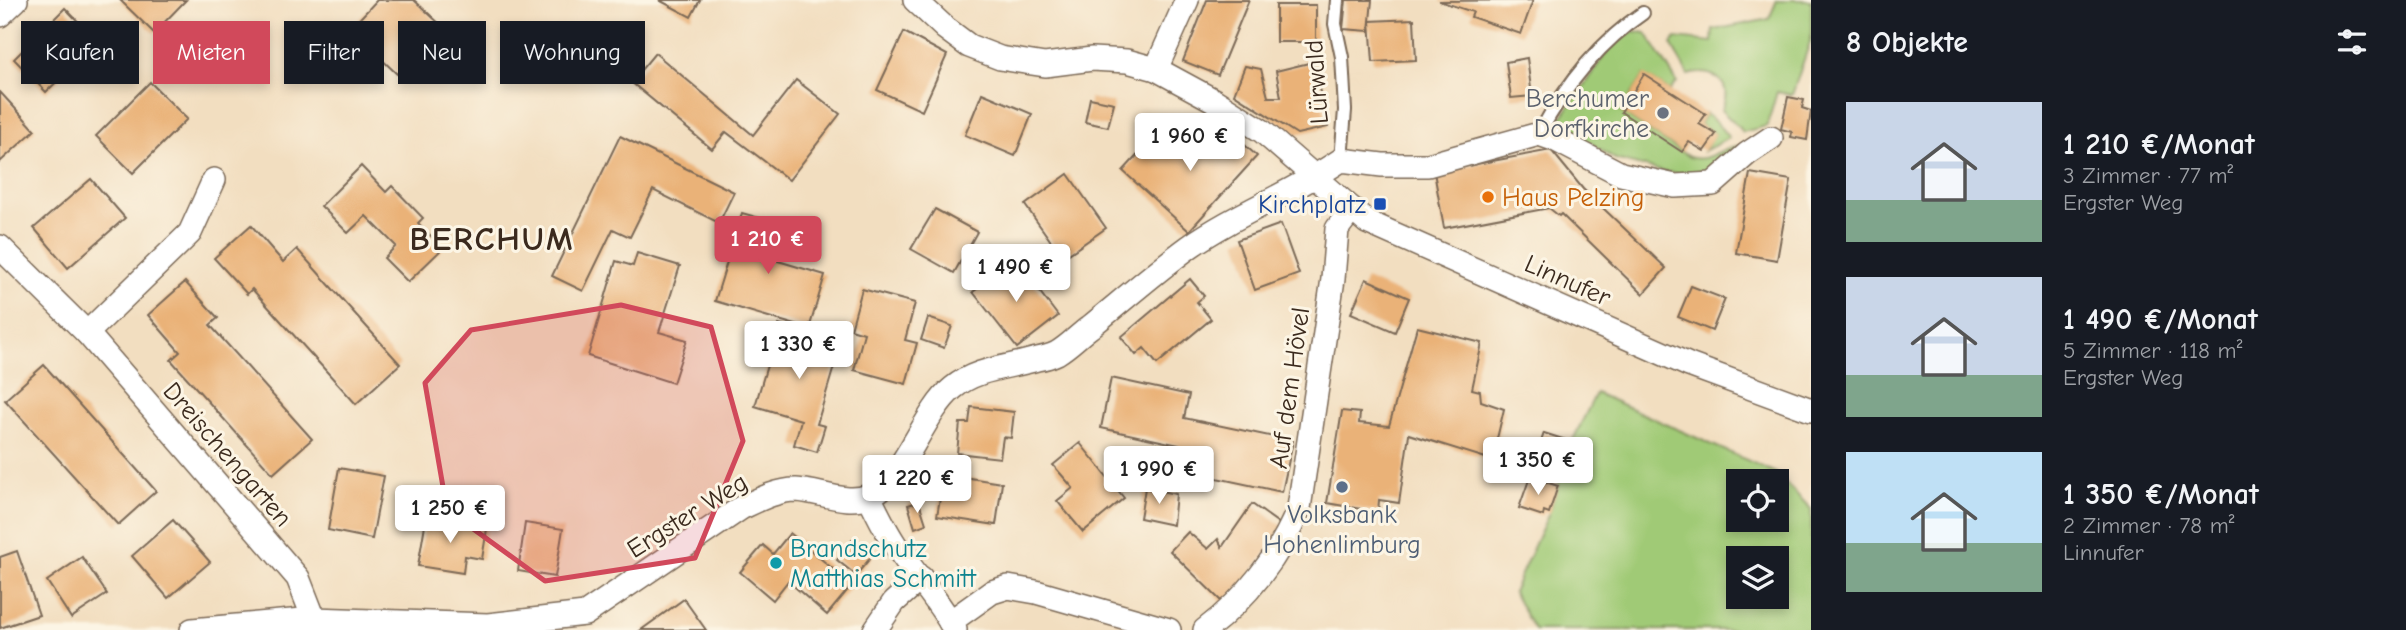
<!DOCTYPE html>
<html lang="de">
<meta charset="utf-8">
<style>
body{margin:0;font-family:"Comic Neue",sans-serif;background:#20242c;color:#f1f3f6;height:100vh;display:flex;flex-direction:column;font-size:26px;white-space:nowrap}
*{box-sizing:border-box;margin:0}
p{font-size:23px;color:#9ea1a6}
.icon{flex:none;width:38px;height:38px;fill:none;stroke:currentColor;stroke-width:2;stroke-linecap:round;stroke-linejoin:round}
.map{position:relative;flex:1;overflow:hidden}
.side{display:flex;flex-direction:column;background:#171b24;width:595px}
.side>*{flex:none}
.hud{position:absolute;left:21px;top:21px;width:665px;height:63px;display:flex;gap:14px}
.fabs{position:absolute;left:1726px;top:469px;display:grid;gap:14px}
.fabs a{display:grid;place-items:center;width:63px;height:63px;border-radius:0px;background:#171b24;box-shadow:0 4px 10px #0003;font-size:35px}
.price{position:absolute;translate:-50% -60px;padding:0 16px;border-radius:7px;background:#fff;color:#222;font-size:23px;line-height:46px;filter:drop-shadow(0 2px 4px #0008)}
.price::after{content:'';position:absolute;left:50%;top:42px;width:21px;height:16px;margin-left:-10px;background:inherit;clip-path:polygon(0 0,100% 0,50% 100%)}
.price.selected{background:#d1495b;color:#fff}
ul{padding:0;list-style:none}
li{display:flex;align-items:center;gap:21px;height:175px;padding:0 35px}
li span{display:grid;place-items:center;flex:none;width:196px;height:140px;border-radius:0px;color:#555}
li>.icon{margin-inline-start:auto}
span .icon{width:84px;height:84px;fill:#fffc;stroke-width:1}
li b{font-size:30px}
h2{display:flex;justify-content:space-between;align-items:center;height:84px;padding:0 35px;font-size:30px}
.pill{padding:0 24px;border-radius:0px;background:#171b24;box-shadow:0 4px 10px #0003;font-size:24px;line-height:63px}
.pill.selected{background:#d1495b;color:#fff}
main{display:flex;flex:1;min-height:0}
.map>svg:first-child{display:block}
</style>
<main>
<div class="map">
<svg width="1811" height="630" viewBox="0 0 1811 630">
<rect width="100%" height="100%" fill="#fcf5e5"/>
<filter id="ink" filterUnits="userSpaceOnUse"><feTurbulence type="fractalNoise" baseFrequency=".0143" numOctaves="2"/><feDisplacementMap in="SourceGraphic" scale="14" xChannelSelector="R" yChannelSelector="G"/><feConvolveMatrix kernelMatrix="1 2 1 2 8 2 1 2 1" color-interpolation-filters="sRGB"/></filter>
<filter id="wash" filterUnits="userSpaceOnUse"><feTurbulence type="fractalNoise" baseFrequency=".00686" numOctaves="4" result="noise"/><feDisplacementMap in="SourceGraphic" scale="28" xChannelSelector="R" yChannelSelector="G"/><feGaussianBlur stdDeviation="1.57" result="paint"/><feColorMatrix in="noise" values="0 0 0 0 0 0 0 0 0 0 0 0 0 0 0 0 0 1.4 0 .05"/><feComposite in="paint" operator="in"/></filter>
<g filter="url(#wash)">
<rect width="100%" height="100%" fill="#f2dec0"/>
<g fill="#a0ca76" stroke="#6e7a4a" stroke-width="2" fill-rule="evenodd">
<path d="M1777,0H1811V39L1792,95L1777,92L1767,126L1743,132L1721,110C1735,84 1714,67 1688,75L1671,44L1676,38L1712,42L1713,30L1769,19Z"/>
<path d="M1633,31L1646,33L1677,82L1670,91L1644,75L1621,112L1689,157C1710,163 1718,148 1737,146L1736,151L1710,172L1687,174L1664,172L1615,159L1558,122L1609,49Z"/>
<path d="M1706,114L1717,123L1729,138L1704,151L1715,134L1699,124Z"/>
<path d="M1596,393L1776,473L1811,509V630H1534L1513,592L1549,513L1572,442ZM1738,481H1776V520H1738ZM1738,558H1776V597H1738Z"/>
</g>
<g id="blocks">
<g fill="#eab278">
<path d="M120,0H186L154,33Z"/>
<path d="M377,0H414L442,26L397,74L350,29Z"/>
<path d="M659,0H700L691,17Z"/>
<path d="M1207,0H1249L1218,75L1183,61Z"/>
<path d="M1346,0H1372L1369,31L1343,29Z"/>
<path d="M1533,0L1521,34L1471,17L1473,12L1439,1Z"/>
<rect x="1276" y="5" width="40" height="37"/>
<path d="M65,8L98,42L46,92L14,59Z"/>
<path d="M1414,19L1416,60L1373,62L1370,21Z"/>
<path d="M904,32L947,55L922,111L877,90Z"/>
<path d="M655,53L753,135L796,80L840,114L789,180L726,132L712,149L631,82Z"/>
<path d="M1527,58L1532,96L1511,98L1506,62Z"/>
<path d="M1313,62L1328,127L1297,134L1234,94L1245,66L1261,69L1268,97H1281L1276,71Z"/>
<path d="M1644,74L1706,114L1699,124L1716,134L1704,151L1689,142L1682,152L1621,112Z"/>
<path d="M150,82L187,119L133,173L96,136Z"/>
<path d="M0,92L35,130L0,162Z"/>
<path d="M982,93L1032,114L1015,156L965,135Z"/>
<path d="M1788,97L1804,100L1802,108L1811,111L1807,140L1791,137L1792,132L1781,129Z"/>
<path d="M1090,98L1114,103L1108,127L1085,122Z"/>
<path d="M1220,123L1257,156L1189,231L1123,171L1162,128L1190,155Z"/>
<path d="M620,136L734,192L719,223L653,190L630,237L613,229L583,291L552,276Z"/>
<path d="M1551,150L1583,189L1666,268L1643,294L1561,214L1559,216L1549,208L1444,228L1434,172Z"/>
<path d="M361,166L386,192L392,186L423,218L418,223L443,248L408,282L384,258L396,246L366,216L348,233L321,206Z"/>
<path d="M1750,173L1791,180L1777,260L1736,253Z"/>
<path d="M1068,174L1106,228L1063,258L1025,205Z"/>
<path d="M91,179L125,218L68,268L34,228Z"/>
<path d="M935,209L977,232L954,273L911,249Z"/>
<path d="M742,213L788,226L778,261L825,275L809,329L715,301Z"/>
<path d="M1281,224L1299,274L1255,290L1237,240Z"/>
<path d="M251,225L283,262L297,249L400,364L356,404L252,289L247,294L214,258Z"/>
<path d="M637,253L680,266L659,332L687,340L673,383L588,356L616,261L633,266Z"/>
<path d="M1015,259L1058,316L1017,348L973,292Z"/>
<path d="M1190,279L1204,296L1197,302L1211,319L1157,364L1144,348L1136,355L1121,337Z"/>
<path d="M1366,279L1409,298L1395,332L1351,313Z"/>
<path d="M185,282L218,318L210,325L312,439L273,474L171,360L180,352L148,315Z"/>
<path d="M1691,286L1725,299L1712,331L1678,317Z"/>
<path d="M862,289L915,303L905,340L917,343L906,384L854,370L864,333L851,329Z"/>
<path d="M928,318L952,326L944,348L921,340Z"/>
<path d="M779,325L841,343L817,424L825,426L817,452L794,445L801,420L755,406Z"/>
<path d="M1417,327L1482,343L1472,389L1480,391L1481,401L1504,409L1492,460L1409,434L1399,503L1379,500L1378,512L1327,503L1342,411L1360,413L1359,423L1389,426Z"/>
<path d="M44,365L156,491L118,525L5,400Z"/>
<path d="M1111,378L1189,395L1184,418L1293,441L1282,492L1174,469L1179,445L1101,428Z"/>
<path d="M971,407L1014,412L1011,438L1003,437L1000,458L957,453L960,423H969Z"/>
<path d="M1544,433L1572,442L1562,472L1534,462Z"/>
<path d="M1080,443L1124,498L1083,532L1057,501L1073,488L1053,465Z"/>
<path d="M339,468L384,476L372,539L328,530Z"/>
<path d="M944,474L1002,483L996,525L937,516Z"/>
<path d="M1530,477L1558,486L1549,513L1544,511L1543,516L1519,508Z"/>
<path d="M1145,488L1176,494L1173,525L1140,518Z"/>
<path d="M919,502L926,524L915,528L908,505Z"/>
<path d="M1252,504L1284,527L1250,575L1223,603L1170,551L1188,532L1208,549L1218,539L1222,547Z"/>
<path d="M426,519L487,529L482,559L465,556L463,573L418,566Z"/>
<path d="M173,520L210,562L168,598L132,556Z"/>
<path d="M525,523L563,529L555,577L518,571Z"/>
<path d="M790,533L852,585L827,615L788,581L773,600L740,572L763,545L773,554Z"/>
<path d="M853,539L873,555L856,575L837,560Z"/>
<path d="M17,551L39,615L0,628V557Z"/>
<path d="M82,557L107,594L71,618L47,581Z"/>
<path d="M684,599L706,630H641Z"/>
</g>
</g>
</g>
<g filter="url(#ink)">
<use href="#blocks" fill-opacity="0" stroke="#7b6957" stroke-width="2"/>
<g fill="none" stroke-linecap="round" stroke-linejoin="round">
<g stroke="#7b6957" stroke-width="16">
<g id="service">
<path d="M1337,0L1335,24L1342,57L1345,110L1341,160"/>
<path d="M1539,134C1565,86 1597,44 1643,13"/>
</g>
</g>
<g stroke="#7b6957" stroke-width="26">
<g id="minor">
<path d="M915,0L945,28L969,46L1000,58L1045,65L1092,59L1127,61L1156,69L1215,101L1262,131L1367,222L1689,365L1811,410"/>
<path d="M0,15L16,0"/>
<path d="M1156,69L1187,0"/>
<path d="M0,247L87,333L298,578L314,619"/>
<path d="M87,333L190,233L214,180"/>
<path d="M869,496C878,515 886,532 898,549C917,577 938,600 955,630"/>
<path d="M950,622L992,592L1008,587L1036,592L1169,630"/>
<path d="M192,630L314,619L488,625L585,614L741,508C758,500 777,490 796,490C820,491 845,505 869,496C902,484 923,412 953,388C977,368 1007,368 1037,359C1043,358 1051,356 1057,353C1069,346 1079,335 1090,327C1123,300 1155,272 1189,247C1237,213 1293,193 1341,160L1382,165H1428L1539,134L1556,140L1621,174L1675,186L1713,184L1747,154L1771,138"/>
<path d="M875,630L894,602L921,578"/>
<path d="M1205,630C1246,599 1280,556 1299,508L1333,279L1337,229L1352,209"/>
</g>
</g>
<use href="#service" stroke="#fff" stroke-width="12"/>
<use href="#minor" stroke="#fff" stroke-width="23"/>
</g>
</g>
<path fill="#d1495b" fill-opacity="0.2" stroke="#d1495b" stroke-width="5" stroke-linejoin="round" d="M621,305L711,327L743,441L695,558L545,581L447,510L425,383L471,330Z"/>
<circle fill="#6b7280" stroke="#fcf5e5" stroke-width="2.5" cx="1663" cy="113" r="7"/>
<circle fill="#e8710a" stroke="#fcf5e5" stroke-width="2.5" cx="1488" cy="197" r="7"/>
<rect fill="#1a4fb4" stroke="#fcf5e5" stroke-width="2.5" x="1373" y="197" width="14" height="14" rx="3.5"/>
<circle fill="#5c6f8a" stroke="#fcf5e5" stroke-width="2.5" cx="1342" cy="487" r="7"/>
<circle fill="#0f9aa8" stroke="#fcf5e5" stroke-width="2.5" cx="776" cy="563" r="7"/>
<g text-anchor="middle" stroke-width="6" stroke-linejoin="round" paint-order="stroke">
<g font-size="26" fill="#3b2a1e" stroke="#fcf5e5">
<text transform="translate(1316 82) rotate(-94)" y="9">Lürwald</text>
<text transform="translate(1568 280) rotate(24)" y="9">Linnufer</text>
<text transform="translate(1289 388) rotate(-82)" y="9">Auf dem Hövel</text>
<text transform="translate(228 454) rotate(49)" y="9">Dreischengarten</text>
<text transform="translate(687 515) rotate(-32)" y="9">Ergster Weg</text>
</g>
<g font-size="26" fill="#5b616d" stroke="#fcf5e5" text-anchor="end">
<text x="1649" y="107">Berchumer<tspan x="1649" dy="30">Dorfkirche</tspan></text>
</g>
<g font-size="26" fill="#c56008" stroke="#fcf5e5" text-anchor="start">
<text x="1502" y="206">Haus Pelzing</text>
</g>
<g font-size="26" fill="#164399" stroke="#fcf5e5" text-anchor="end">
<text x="1366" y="213">Kirchplatz</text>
</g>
<g font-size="26" fill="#4e5e75" stroke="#fcf5e5">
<text x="1342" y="523">Volksbank<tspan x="1342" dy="30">Hohenlimburg</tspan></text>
</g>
<g font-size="26" fill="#0d838f" stroke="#fcf5e5" text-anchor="start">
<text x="790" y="557">Brandschutz<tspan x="790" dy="30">Matthias Schmitt</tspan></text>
</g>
<g font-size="33" font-weight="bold" letter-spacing="2" fill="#3b2a1e" stroke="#fcf5e5">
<text x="492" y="250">BERCHUM</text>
</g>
</g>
</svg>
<div class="fabs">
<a><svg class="icon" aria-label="locate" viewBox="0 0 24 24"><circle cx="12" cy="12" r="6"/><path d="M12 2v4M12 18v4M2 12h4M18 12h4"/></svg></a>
<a><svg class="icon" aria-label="layers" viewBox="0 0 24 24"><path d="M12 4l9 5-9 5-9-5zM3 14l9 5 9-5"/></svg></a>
</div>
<b class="price" style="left:1190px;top:173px">1 960 €</b>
<b class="price selected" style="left:768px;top:276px">1 210 €</b>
<b class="price" style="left:1016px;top:304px">1 490 €</b>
<b class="price" style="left:799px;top:381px">1 330 €</b>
<b class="price" style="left:1538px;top:497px">1 350 €</b>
<b class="price" style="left:1159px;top:506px">1 990 €</b>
<b class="price" style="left:917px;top:515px">1 220 €</b>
<b class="price" style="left:450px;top:545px">1 250 €</b>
<div class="hud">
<a class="pill">Kaufen</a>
<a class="pill selected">Mieten</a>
<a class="pill">Filter</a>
<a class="pill">Neu</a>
<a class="pill">Wohnung</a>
</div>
</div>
<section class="side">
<h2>8 Objekte<svg class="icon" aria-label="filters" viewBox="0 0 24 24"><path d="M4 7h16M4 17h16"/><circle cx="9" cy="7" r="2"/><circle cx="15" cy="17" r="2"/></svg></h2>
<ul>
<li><span style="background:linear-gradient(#c9d6e8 70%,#7fa58c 0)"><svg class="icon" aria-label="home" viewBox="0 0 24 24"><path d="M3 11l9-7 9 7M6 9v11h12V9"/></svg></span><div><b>1 210 €/Monat</b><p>3 Zimmer · 77 m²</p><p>Ergster Weg</p></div></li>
<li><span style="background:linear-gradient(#c9d6e8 70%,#7fa58c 0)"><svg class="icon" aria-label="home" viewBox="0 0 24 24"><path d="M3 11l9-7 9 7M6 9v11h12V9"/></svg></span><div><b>1 490 €/Monat</b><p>5 Zimmer · 118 m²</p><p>Ergster Weg</p></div></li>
<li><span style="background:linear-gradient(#bfe0f5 65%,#7fa58c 0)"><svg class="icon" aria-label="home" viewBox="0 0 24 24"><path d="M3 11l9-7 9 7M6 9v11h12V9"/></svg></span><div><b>1 350 €/Monat</b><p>2 Zimmer · 78 m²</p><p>Linnufer</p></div></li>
</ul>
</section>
</main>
